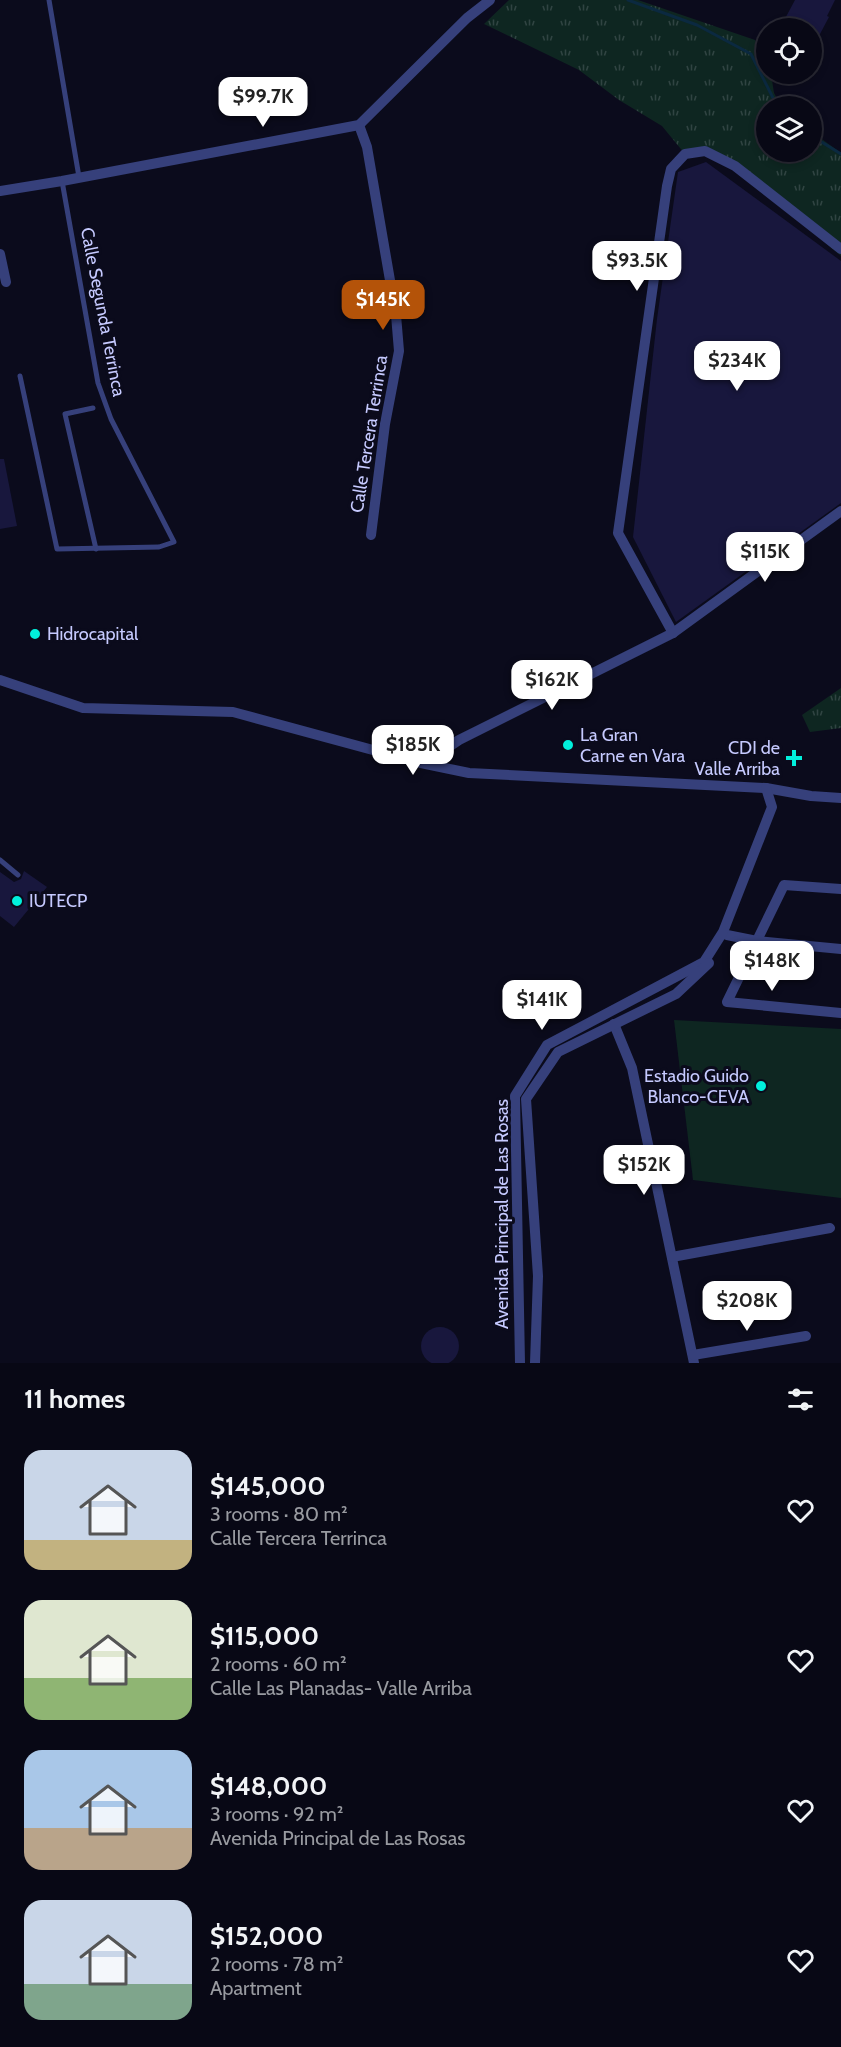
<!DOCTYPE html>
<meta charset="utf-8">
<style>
body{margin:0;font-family:Cabin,sans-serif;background:#11111e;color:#f1f3f6;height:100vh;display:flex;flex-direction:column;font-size:22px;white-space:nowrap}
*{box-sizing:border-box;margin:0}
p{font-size:20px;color:#989aa0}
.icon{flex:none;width:33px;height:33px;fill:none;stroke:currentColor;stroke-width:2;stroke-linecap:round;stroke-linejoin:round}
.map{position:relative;height:1363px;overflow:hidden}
.details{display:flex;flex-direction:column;background:#080815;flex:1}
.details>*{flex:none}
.controls{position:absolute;left:756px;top:18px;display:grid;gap:12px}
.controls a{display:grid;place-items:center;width:66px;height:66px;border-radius:50%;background:#080815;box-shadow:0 3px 9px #0003,0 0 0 2px #292934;font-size:30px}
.price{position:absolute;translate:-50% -51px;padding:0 14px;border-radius:12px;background:#fff;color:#222;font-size:20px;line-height:39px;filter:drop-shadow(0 2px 3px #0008)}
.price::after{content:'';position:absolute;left:50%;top:36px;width:18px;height:14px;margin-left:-9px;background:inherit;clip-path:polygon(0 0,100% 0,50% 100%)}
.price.active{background:#b45309;color:#fff}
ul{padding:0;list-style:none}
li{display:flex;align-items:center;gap:18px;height:150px;padding:0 24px}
li span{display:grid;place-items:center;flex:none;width:168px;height:120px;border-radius:18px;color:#555}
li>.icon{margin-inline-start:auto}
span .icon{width:72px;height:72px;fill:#fffc;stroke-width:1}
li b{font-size:26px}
h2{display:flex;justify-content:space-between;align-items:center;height:72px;padding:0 24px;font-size:26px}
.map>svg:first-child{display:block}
</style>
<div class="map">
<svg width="841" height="1363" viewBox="0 0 841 1363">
<defs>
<pattern id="grass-tufts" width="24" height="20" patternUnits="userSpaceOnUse" patternTransform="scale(1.5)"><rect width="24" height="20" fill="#0e2621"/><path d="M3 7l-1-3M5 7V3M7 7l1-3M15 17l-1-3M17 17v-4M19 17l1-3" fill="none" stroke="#304442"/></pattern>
</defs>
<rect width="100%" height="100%" fill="#0b0b1c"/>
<g fill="url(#grass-tufts)">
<path d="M509,0H638L755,40L766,55V74H771L774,93L781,106H766V152H812V132L841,153V256L735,166L705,151L685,154L662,126L619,100L579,70L484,24Z"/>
<path d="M841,688V728L810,732L802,715Z"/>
</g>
<path fill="#0e2621" d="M674,1020L841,1029V1198L693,1180Z"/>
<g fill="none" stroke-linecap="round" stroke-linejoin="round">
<g stroke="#0b2940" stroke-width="3">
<path d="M628,0L697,25L751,54L777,106"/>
<path d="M812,136L841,154"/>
</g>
</g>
<g fill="#18173d">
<path d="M795,0H835L827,16L829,17L812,49V28H780Z"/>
<path d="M706,162L841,261V503L676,622L633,537L657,319L678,172Z"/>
<path d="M0,459H4L17,526L0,529Z"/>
<path d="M24,871L47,887L14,927L0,916V872L14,882L21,879Z"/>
<circle cx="440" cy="1346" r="19"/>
</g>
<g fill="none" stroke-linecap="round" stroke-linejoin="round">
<g stroke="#36407b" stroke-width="5">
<path d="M49,0L79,177"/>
<path d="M20,376L57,549L159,547L174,542L111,419L98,383L62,181"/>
<path d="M93,408L65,414L96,549"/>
<path d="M0,860L18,875"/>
</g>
<g stroke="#36407b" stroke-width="10">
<path d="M359,125L367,147L396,315L399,351L385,424L371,535"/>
<path d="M0,191L62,181L359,125L467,18L490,0"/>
<path d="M0,254L6,282"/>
<path d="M673,633L618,533L667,186L671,169L685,154L705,151L735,166L841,249"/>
<path d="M0,680L83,708L233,712L421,763L469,773L766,788L811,796L841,798"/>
<path d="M421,763L428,761L459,740L673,633L841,511"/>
<path d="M841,889L784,885L727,1002L841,1013"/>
<path d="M727,935L757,941L841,949"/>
<path d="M614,1024L632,1068L694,1363"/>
<path d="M672,1257L830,1228"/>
<path d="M693,1355L806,1336"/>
<path d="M520,1363L515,1096L547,1045L704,962L723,932L772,807L766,788"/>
<path d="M535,1363L538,1276L526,1099L558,1052L676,994L709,963"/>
</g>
</g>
<g fill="#01f0dc" stroke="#0b0b1c" stroke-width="2">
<circle cx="35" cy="634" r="6"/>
<circle cx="568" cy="745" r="6"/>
<path d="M791 749h6v6h6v6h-6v6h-6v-6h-6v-6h6z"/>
<circle cx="17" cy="901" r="6"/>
<circle cx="761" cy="1086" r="6"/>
</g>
<g text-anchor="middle" stroke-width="6" stroke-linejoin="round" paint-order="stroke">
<g font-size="18" fill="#c6caff" stroke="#0b0b1c">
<text transform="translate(103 312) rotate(79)" y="6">Calle Segunda Terrinca</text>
<text transform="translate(369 434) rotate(-81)" y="6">Calle Tercera Terrinca</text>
<text transform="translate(502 1214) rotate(-90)" y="6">Avenida Principal de Las Rosas</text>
</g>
<g font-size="18" fill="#c6caff" stroke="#0b0b1c" text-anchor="start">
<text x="47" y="640">Hidrocapital</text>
<text x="580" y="741">La Gran<tspan x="580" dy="21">Carne en Vara</tspan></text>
<text x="780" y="754" text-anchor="end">CDI de<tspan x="780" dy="21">Valle Arriba</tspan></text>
<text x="29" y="907">IUTECP</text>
<text x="749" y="1082" text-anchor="end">Estadio Guido<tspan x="749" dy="21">Blanco-CEVA</tspan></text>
</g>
</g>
</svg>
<div class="controls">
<a><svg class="icon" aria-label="locate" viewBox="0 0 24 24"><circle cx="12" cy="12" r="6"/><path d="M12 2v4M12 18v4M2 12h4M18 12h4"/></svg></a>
<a><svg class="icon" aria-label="layers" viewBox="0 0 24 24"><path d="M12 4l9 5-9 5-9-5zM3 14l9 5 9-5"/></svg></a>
</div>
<b class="price" style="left:263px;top:128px">$99.7K</b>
<b class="price" style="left:637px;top:292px">$93.5K</b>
<b class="price active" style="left:383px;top:331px">$145K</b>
<b class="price" style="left:737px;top:392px">$234K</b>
<b class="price" style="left:765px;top:583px">$115K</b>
<b class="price" style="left:552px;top:711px">$162K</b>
<b class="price" style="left:413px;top:776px">$185K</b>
<b class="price" style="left:772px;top:992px">$148K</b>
<b class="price" style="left:542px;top:1031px">$141K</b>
<b class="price" style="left:644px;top:1196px">$152K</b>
<b class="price" style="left:747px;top:1332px">$208K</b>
</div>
<section class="details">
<h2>11 homes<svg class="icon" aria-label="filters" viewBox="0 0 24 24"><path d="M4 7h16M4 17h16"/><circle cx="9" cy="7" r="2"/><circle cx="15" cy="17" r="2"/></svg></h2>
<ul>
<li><span style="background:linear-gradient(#c9d6e8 75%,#c2b280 0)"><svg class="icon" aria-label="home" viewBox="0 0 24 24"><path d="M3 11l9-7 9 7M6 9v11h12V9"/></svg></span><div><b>$145,000</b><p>3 rooms · 80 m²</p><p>Calle Tercera Terrinca</p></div><svg class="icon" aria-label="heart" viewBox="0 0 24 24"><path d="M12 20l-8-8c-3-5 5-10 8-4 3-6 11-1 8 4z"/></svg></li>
<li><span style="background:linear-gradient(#dfe7d0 65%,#8fb573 0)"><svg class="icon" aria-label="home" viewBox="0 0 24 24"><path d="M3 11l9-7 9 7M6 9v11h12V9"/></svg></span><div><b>$115,000</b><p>2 rooms · 60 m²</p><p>Calle Las Planadas- Valle Arriba</p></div><svg class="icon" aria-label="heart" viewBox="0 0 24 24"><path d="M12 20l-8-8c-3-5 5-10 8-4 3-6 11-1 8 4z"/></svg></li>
<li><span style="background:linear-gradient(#a9c7e8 65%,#b9a48a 0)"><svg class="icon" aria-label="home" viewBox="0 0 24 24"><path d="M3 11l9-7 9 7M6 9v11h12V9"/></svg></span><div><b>$148,000</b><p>3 rooms · 92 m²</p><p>Avenida Principal de Las Rosas</p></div><svg class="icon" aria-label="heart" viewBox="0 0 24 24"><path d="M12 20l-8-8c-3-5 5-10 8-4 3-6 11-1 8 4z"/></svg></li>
<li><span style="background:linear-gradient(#c9d6e8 70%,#7fa58c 0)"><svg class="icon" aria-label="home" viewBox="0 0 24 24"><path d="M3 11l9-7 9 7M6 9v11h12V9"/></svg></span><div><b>$152,000</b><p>2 rooms · 78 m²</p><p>Apartment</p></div><svg class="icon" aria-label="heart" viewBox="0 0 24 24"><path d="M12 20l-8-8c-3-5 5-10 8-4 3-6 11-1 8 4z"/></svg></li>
</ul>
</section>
